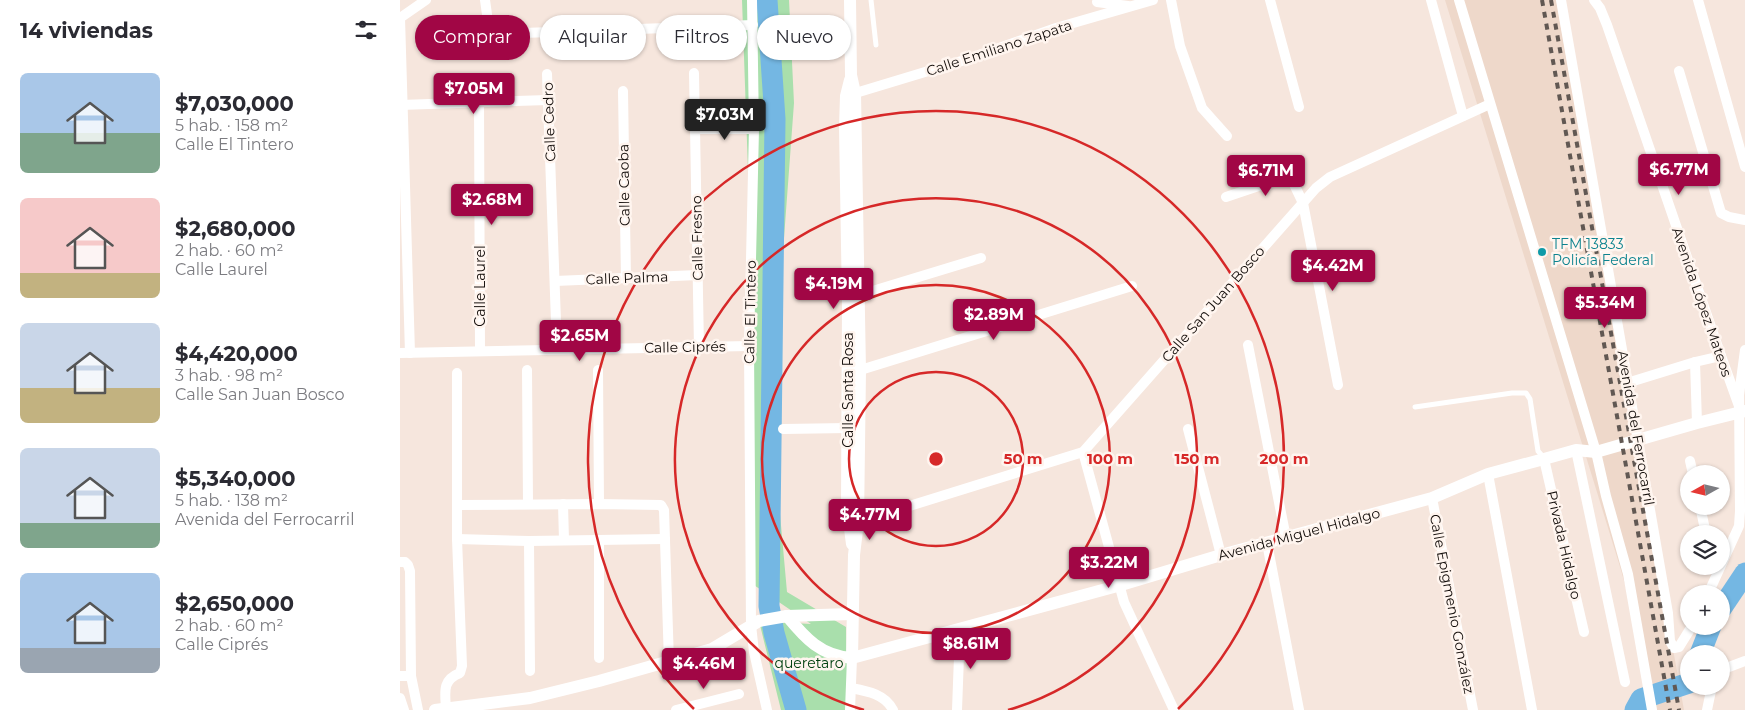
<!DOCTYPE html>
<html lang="es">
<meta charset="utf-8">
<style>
body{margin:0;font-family:Montserrat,sans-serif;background:#f2f2f3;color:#2b2b33;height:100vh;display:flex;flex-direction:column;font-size:19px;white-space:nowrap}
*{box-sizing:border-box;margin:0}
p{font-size:16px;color:#7c7c81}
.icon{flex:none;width:28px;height:28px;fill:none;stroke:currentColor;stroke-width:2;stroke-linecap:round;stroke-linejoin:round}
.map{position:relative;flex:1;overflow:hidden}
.panel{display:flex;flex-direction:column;background:#fff;width:400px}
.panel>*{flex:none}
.guide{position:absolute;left:15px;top:15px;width:475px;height:45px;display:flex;gap:10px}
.needle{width:32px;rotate:262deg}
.buttons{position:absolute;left:1280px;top:465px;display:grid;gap:10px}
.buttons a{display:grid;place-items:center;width:50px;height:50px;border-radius:50%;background:#fff;box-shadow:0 1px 4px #0004;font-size:25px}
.price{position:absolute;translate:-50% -42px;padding:0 11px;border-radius:5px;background:#a10645;color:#fff;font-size:16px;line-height:32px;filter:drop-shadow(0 1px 2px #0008)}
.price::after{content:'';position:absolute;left:50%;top:30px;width:15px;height:11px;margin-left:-8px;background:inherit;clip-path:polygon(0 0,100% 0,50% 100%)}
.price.selected{background:#222;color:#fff}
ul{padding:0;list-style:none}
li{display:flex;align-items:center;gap:15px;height:125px;padding:0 20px}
li span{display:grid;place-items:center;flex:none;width:140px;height:100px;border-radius:8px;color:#555}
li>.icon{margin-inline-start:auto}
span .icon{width:60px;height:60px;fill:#fffc;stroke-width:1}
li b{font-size:21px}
h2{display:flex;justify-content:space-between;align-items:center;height:60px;padding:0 20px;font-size:21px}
.tag{padding:0 18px;border-radius:22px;background:#fff;box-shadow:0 1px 4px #0004;font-size:18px;line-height:45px}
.tag.selected{background:#a10645;color:#fff}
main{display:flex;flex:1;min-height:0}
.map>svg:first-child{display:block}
</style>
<main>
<section class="panel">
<h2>14 viviendas<svg class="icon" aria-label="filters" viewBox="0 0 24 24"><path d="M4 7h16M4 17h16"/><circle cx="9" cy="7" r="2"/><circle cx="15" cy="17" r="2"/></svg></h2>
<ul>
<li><span style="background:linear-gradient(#a9c7e8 60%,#7fa58c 0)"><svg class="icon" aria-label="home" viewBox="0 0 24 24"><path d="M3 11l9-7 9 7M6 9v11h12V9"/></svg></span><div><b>$7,030,000</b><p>5 hab. · 158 m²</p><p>Calle El Tintero</p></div></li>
<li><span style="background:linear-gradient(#f6c9c9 75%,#c2b280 0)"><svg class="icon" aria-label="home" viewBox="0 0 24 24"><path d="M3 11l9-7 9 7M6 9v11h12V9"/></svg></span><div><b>$2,680,000</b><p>2 hab. · 60 m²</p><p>Calle Laurel</p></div></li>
<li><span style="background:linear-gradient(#c9d6e8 65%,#c2b280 0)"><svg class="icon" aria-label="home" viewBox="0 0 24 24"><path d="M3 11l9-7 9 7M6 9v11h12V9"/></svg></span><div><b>$4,420,000</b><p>3 hab. · 98 m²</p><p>Calle San Juan Bosco</p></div></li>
<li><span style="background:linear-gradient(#c9d6e8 75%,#7fa58c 0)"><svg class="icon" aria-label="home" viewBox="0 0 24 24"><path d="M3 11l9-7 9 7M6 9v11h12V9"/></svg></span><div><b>$5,340,000</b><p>5 hab. · 138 m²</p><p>Avenida del Ferrocarril</p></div></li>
<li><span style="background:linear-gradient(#a9c7e8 75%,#9aa5b1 0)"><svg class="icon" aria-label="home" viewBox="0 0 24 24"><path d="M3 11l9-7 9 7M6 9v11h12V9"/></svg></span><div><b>$2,650,000</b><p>2 hab. · 60 m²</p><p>Calle Ciprés</p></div></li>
</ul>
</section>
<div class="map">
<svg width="1345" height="710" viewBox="0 0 1345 710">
<rect width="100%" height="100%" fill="#f6e6dd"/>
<path fill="#eed8ca" d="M1045,0H1156L1284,710H1257L1250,675L1221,570Z"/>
<path fill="#a9dfac" d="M342,0H389L394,103L371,414L387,592L446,627L448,710H381L359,621L411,624L351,583V256Z"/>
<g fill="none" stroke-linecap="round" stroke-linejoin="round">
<g stroke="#74b7e3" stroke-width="21">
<path d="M367,0L375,119L369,606L374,633L396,710"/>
<path d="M1321,609L1345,573"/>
<path d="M1300,654L1311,626"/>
<path d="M1235,710L1241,699L1289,683"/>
</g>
<g stroke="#fff" stroke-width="5">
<path d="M471,0L476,45"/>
<path d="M1015,407L1112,393H1126L1130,399L1138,451L1144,458"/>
</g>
<g stroke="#fff" stroke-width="10">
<path d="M85,0L89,29L91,32L97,34L353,25"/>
<path d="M352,0L354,129L349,346L351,625L354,652L367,710"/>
<path d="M771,0L780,46L802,108L827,136"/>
<path d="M870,0L899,107"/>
<path d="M1031,0L1063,116"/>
<path d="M1059,0L1196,452L1206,496L1228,574L1252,710"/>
<path d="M1161,0L1268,613L1270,641L1274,648L1279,647L1292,626"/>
<path d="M1194,0L1200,8L1207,25L1321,356L1339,406"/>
<path d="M1298,0L1345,167"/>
<path d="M697,2L728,6"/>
<path d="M1279,71L1321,213L1329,217L1345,220"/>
<path d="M294,73L299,348"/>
<path d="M147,74L157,349"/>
<path d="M223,91L226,279"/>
<path d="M449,95L568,59L656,28L753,0"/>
<path d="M79,102L80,351"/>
<path d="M0,105L148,100"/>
<path d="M295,129H354"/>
<path d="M826,197L885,177L891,178L903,203L938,385"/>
<path d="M155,281L298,275"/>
<path d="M453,300L466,293L581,258"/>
<path d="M848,345L886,538"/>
<path d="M0,353L349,346"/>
<path d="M10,353L0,18L26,0"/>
<path d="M1295,362L1297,423"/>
<path d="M127,370L128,504"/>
<path d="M198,370L199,504"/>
<path d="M454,372L732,286"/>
<path d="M1227,383L1295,362L1321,356"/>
<path d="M383,429L448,428"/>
<path d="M788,429L821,555"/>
<path d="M1176,450L1225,682"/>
<path d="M683,452L724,602L774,710"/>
<path d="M1144,459L1184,632"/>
<path d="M1290,461L1293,474"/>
<path d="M1088,474L1132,710"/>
<path d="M1032,498L1073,710"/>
<path d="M163,504L164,540"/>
<path d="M57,505L199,504L261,505L264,510L269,662"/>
<path d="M1300,506L1306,534"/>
<path d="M458,522L683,452L916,188L930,177L1090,104"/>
<path d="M57,539L129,541L265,539"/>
<path d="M199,540V658"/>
<path d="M129,541L130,671"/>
<path d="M867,543L899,710"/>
<path d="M0,562H5L8,565L10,571L11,676L18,710"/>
<path d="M1308,594L1339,526L1340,511L1339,395L1345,350"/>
<path d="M1321,670L1345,661"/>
<path d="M0,676H11"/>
<path d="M451,688C467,691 485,694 493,710"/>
<path d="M0,698L4,710"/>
<path d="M46,708C45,692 42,680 60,673L62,666L57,539V373"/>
<path d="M276,710L339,694"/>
<path d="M450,710L452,658"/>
<path d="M557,710L560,630"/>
<path d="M1307,710L1312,686"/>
</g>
<g stroke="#fff" stroke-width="12">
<path d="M450,0L451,75L455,93L460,370L458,522L454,555L452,658"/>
<path d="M450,80L446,96L445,127L448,303L447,505L452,544"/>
<path d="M387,616C405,638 421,656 452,658L721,585L821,555L1032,498L1088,474L1144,459L1176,450L1196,452L1297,423L1345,411"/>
<path d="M35,710L130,698L199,681L312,649L359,621L387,616L452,614"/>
</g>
<g stroke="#615853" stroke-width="4" stroke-dasharray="6 6" stroke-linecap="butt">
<path d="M1142,0L1270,710"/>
<path d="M1151,0L1279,710"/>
</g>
</g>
<g fill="none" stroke="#d62828" stroke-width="2.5">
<circle cx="536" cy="459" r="87"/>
<circle cx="536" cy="459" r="174"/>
<path d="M464 710A261 261 0 1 1 608 710"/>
<path d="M294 709A348 348 0 1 1 778 709"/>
</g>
<circle fill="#0f9aa8" stroke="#fff5ef" stroke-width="2" cx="1142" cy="252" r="5"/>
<g text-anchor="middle" stroke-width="5" stroke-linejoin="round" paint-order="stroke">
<g font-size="14" fill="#120c09" stroke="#fff5ef">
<text transform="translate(599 48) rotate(-18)" y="5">Calle Emiliano Zapata</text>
<text transform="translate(149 122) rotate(-92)" y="5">Calle Cedro</text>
<text transform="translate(224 185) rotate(-91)" y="5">Calle Caoba</text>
<text transform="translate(297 238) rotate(-91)" y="5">Calle Fresno</text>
<text transform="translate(227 278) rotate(-2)" y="5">Calle Palma</text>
<text transform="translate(80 286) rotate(-90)" y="5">Calle Laurel</text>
<text transform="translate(1302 302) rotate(71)" y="5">Avenida López Mateos</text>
<text transform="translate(813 304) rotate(-49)" y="5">Calle San Juan Bosco</text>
<text transform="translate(350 312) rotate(-89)" y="5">Calle El Tintero</text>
<text transform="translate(285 347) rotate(-1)" y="5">Calle Ciprés</text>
<text transform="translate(448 390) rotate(-90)" y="5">Calle Santa Rosa</text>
<text transform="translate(1236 428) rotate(80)" y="5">Avenida del Ferrocarril</text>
<text transform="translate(899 534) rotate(-15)" y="5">Avenida Miguel Hidalgo</text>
<text transform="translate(1164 545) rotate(77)" y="5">Privada Hidalgo</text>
<text transform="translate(1052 604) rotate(79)" y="5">Calle Epigmenio González</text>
</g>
<g font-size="14" fill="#0d838f" stroke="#fff5ef" text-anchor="start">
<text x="1152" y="249">TFM 13833<tspan x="1152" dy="16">Policía Federal</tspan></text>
</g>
<g font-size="14" fill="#014110" stroke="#fff5ef">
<text x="409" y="668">queretaro</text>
</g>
</g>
<circle cx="536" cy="459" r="8" fill="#d62828" stroke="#fff5ef" stroke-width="2.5"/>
<g font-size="15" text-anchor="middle" font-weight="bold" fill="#d62828" stroke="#fff5ef" stroke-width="5" stroke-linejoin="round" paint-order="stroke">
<text x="623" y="464">50 m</text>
<text x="710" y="464">100 m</text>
<text x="797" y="464">150 m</text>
<text x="884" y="464">200 m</text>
</g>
</svg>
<div class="buttons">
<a><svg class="needle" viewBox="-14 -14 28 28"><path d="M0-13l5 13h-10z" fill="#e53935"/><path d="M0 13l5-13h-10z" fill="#7c7c81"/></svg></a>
<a><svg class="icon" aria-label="layers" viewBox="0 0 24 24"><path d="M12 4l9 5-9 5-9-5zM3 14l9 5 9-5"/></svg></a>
<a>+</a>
<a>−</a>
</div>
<b class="price" style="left:74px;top:115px">$7.05M</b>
<b class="price selected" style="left:325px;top:141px">$7.03M</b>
<b class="price" style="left:1279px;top:196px">$6.77M</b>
<b class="price" style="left:866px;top:197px">$6.71M</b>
<b class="price" style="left:92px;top:226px">$2.68M</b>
<b class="price" style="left:933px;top:292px">$4.42M</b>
<b class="price" style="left:434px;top:310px">$4.19M</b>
<b class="price" style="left:1205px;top:329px">$5.34M</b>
<b class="price" style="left:594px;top:341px">$2.89M</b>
<b class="price" style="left:180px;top:362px">$2.65M</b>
<b class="price" style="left:470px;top:541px">$4.77M</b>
<b class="price" style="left:709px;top:589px">$3.22M</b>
<b class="price" style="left:571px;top:670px">$8.61M</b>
<b class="price" style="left:304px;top:690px">$4.46M</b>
<div class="guide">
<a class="tag selected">Comprar</a>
<a class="tag">Alquilar</a>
<a class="tag">Filtros</a>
<a class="tag">Nuevo</a>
</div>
</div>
</main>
